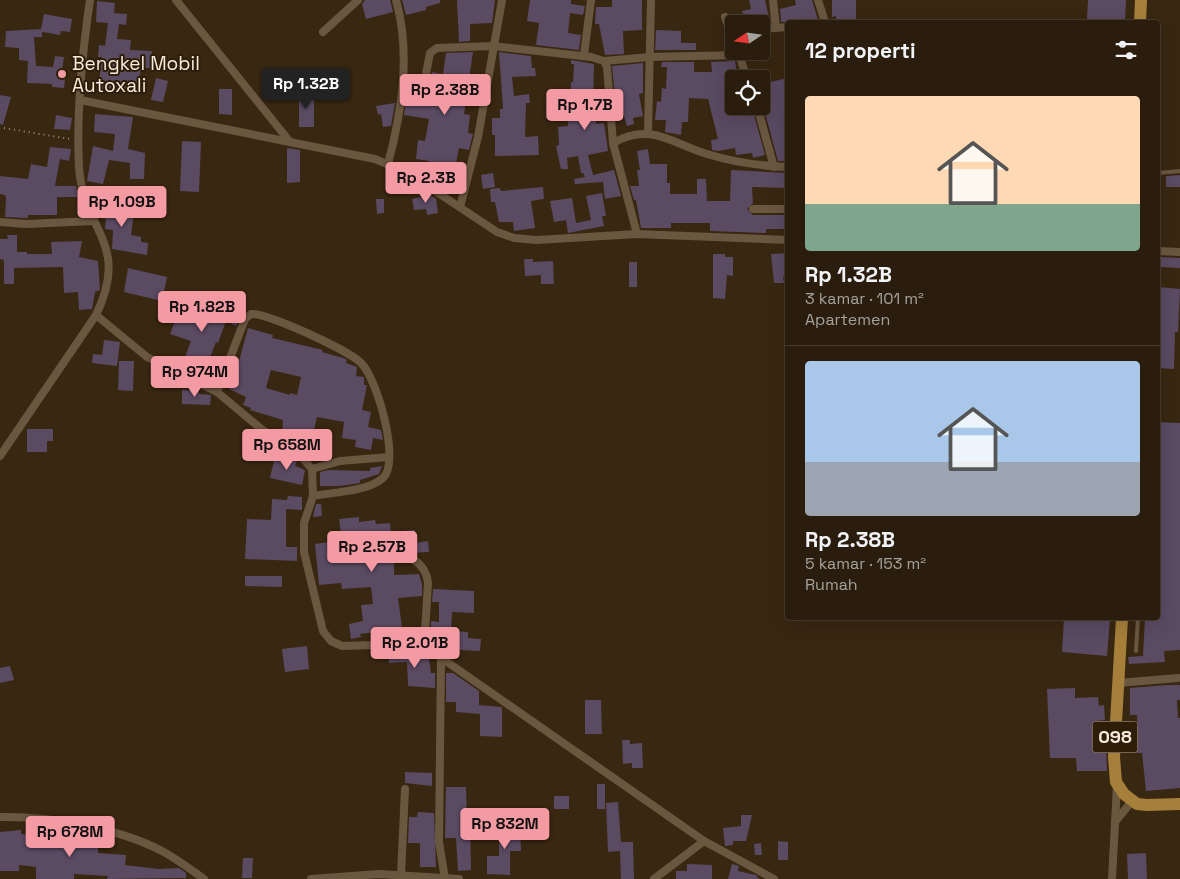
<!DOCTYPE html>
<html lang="id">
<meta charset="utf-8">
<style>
body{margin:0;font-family:"Space Grotesk",sans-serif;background:#322616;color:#f1f3f6;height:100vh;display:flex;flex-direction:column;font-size:19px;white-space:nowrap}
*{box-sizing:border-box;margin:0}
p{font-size:16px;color:#a5a29d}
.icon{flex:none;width:28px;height:28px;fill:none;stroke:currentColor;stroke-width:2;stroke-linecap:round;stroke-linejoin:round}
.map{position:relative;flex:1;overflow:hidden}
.drawer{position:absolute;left:785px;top:20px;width:375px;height:600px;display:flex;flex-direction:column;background:#2a1d0d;border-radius:5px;box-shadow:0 5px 20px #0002,0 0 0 1px #463b2e}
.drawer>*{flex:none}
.needle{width:32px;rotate:257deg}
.controls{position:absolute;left:725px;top:15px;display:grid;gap:10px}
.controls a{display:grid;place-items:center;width:45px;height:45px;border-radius:5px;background:#2a1d0d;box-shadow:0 5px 20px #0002,0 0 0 1px #463b2e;font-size:25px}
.price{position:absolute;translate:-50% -42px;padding:0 11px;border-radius:5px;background:#f49aa2;color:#111;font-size:16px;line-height:32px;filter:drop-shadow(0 1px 2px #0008)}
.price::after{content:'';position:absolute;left:50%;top:30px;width:15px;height:11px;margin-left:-8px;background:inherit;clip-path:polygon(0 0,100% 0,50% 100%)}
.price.active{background:#222;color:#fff}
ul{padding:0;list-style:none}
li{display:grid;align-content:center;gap:10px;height:265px;padding:0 20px}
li+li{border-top:1px solid #463b2e}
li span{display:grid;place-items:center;height:155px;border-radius:5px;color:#555}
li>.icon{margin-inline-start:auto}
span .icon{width:90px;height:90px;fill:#fffc;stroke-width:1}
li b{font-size:21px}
h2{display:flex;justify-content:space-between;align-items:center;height:60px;padding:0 20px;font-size:21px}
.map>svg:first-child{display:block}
</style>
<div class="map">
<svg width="1180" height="879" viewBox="0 0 1180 879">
<rect width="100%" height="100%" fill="#382711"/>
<g fill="#5a4a62" fill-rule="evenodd">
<path d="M365,0H390L393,12L366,19L362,4Z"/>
<path d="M402,0H440V3L426,7V10L406,15Z"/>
<path d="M457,0H495L492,23L470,24V41L459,42Z"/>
<path d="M530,0H571V4L585,6L583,15L570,13L568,33L581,35L579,50L536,45L539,23L527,21Z"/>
<path d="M612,0H642V30L623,31L624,54L605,55L599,24H595L596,7H612Z"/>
<path d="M749,0H765L770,23L734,24L731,16L743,14L742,11L751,9Z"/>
<path d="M795,0H812L818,20L807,22H781L780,9L796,5Z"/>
<path d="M832,0H856V22H836V16L832,17Z"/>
<path d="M1088,0H1126L1125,20L1087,19Z"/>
<path d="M97,1L115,3L114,13L127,14L126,25L119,24L117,39L131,40L130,50L152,51L151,68H141L137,91L112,88L111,93L98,91L102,57H98L99,45L105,46L108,23L96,22Z"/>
<path d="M44,14L72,19L70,32L61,31L60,35L42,32V37H34L36,66L53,67L55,56L64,57L62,70L66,71L64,88L52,87V84L27,83L28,61L19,60V48L5,47L6,31L41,29Z"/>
<path d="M656,30L681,31V43H696V50H655Z"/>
<path d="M473,52L464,114L470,115L468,133L473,134L469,150L459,148L456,163L465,166L460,185L451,181L454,172L428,168L429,161L416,159L418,140L425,141L429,119L404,115L407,94L416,95L418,105L426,103L432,72L443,74L446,53Z"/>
<path d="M499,52L531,56L532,68H535L536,76L512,77L514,96L529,94L530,103H526L525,137L538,136L539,155L495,156V135H492V118H500V109H503Z"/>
<path d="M571,60L594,64L593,104H596V124L604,123L608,151L588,155L593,175L614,170L621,196L605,199L603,182L575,184L574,179L585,177L583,173H581L578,156L567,158L568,169H561L556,146L559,145L558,127L568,126V103H570L571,82H573L574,64H571Z"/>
<path d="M735,61L738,79H734V106H749L750,112L753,111L765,155L753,158L752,153L736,155L735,148L718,151L712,150L711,140L718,139L708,99L689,98L688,122H682L681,135L665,132L666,120H655L657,101L661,102L662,88L666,89L667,67H661L662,62H694V72H712L711,62Z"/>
<path d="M643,63V93L639,94L643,116L633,118L634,124L627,126L618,97H615L612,66Z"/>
<path d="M156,78L168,81L163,102L151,100Z"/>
<path d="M788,78V161H778L764,109H766L761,84Z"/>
<path d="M219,89H232V115L219,114Z"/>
<rect x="299" y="94" width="15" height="33"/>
<path d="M0,95L11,97L3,125L0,124Z"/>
<path d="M395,103L391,126L383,127L381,114L378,115L376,106Z"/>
<path d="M95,114L133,117L128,149L145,153L144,179H130V163L109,160L103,184L87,181L93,146L113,151L115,134L94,132Z"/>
<path d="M56,115L72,118L70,130L54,129Z"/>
<path d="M182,141L201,142L199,192L180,191Z"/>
<path d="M50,147L71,149L69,161L60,159L55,186H76L78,197H57V215H28V218H26L5,217L6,198L5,195L0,194V176L28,179L31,164L47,167Z"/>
<path d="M287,148L300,150V182L287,183Z"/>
<path d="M648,149L650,164H667V183H670V194H697V179H706L707,201H730L731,170L788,173V188L752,187L753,203L747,209L753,215H784V229H766V233L710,231V223H671V228H641L636,200H634L630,186H639L637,170H640L637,151Z"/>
<path d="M493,173L495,187L483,189L481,175Z"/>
<path d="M1180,175V187H1166V176Z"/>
<path d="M543,187L544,199L531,201L535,228L514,231L513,222H499L495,202H491L490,189L500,188L501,191Z"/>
<path d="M602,193L606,216H602L604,226L568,233L566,220L554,222L550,201L572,198L576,223L591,220L586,196Z"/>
<path d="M431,195L436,199L438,213L427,215L426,209L414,210L412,199Z"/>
<path d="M376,199H384V213L377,214Z"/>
<path d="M104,200L122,203V208L134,212L131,235L141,237V242L148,243L147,255L112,249L113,230L105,229L106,219L101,218Z"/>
<path d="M7,235H17V252H27V254H52L51,242L82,241L79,257L98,261L100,290L95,292L92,309L79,310L78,292L64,293L63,267L14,268V284H4V260L0,259V239H8Z"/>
<path d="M788,253V277H783L784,283H774L771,254Z"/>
<path d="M713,254H725V257H733V276L727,275L725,299L713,298Z"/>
<path d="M1159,257L1180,258V268L1159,267Z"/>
<path d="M524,259H533V262L553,261L554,284H541V275L525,276Z"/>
<rect x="629" y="262" width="8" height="25"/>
<path d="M128,268L167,277L162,301L124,292Z"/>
<path d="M1158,287L1180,289L1178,332H1175L1174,369L1158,368Z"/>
<path d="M210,299L244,312L236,326L226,321L218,343L216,342L209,360L222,365L218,374L202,368L199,375L181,368L191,341L170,334L175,321L166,318L169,306L178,309L179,306L204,314Z"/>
<path d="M248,328L273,335L272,338L323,350L322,352L343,358L347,360L346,363L357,367L356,376L364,377V385H367L362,410L371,412L368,427L381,430L383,440L373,438L371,450L355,447L356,440L342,438L344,422L317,417L311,443L282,436L283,420L250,410L251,408L243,405L246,397L229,389L232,379L228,378L234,363L238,365ZM271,370L301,377L297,395L290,393V395L266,388Z"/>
<path d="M104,340L120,342L117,366L92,363L93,354L102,355Z"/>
<path d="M119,361H134L133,391L118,390Z"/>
<path d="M182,390L199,391V394L211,395L210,405L182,404Z"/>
<path d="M1158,422L1180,423V650L1164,651L1165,662L1129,664L1128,657L1143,656L1145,618H1158Z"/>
<path d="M27,429H53V441H47V452H27Z"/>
<path d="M275,456L297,460L295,466L305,470L302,485L270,478Z"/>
<path d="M382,466L379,474L360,480V483L339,486H320V472L328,470L370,471V468Z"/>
<path d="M288,496L302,497V510L286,509V547H297V561L245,559L247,519L271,520L272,499L287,500Z"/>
<path d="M316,504H321L322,516L313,517Z"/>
<path d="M359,517V522L375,520L376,524L390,523L391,532L415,530L416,543L428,541L429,552L412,553L379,547V538L362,540L363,546H348L342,551L347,558L394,559V575L419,574L422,584V596L398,598L403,635L385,637L384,631L360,634L361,637L351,639L349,624L363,621L361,605L373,604L371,587L342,589L341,583L319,585L315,544L342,540L339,519Z"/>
<path d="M245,576H282V587L245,586Z"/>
<path d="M433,589L474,591V613L452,612L451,631L468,632V638L481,639L480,651L439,649L440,632L431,631V621L439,622V602H432Z"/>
<path d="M1064,618H1110L1107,656L1062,652Z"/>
<path d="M307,646L309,669L285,672L282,649Z"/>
<path d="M407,650V655L422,654V658H429L431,673H435V688L408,686L407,662L389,663L388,651Z"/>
<path d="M10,666L14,680L0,683V668Z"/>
<path d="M446,673H453L479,691V705L502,707V737L480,736V714L456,712V702H446Z"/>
<path d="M1167,685H1180V700H1177L1178,718H1180V788L1146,791L1142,753H1129L1128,744H1138L1137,715H1130V688Z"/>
<path d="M1075,688V698L1098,697L1099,706L1104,705L1105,720L1096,721L1097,743H1106L1107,771H1077L1076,758H1050L1047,689Z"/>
<path d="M585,700H601L602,734H585Z"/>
<path d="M622,740H630V744L642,743L643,768H632V763L623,764Z"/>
<path d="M405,772L432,773V786L405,783Z"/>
<rect x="597" y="784" width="8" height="25"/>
<path d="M446,787H466L467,819H470L471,870L458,871L456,838H445Z"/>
<rect x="554" y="796" width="15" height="13"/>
<path d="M618,802L621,842H633L634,879H621L620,851L608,852L606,803Z"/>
<path d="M418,812L434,813L436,867H420V843H408L409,817H417Z"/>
<path d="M741,815H752L746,841H733V845L725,846L723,828L741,826Z"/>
<path d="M499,825L520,826L521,851H510V875L487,874V856H499Z"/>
<path d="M40,828L53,829V839H66V841H86V836H98V853L126,855L125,865L159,869L179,868L186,873V878L107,879L108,876L74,874V879H36V867L19,865V871H0V832L21,830V834L40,835Z"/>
<path d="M778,841L788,842V860H778Z"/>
<path d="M761,843L762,855H755L754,844Z"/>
<path d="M1146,853L1147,879H1128L1127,854Z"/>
<path d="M243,858H253L252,878H242Z"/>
<path d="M687,864L712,865V879H676V871H687Z"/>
<path d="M732,864L739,866L738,871L756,875L759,879H728Z"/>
</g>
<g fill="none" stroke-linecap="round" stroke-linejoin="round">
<path stroke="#9e907f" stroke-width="2" stroke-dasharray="1 4" stroke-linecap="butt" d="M4,128L70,139"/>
<g stroke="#6a5740" stroke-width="4">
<path d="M1158,173L1180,171"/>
<path d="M1136,651L1138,618"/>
</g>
<g stroke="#6a5740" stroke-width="8">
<path d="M176,0L290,142"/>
<path d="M773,0L776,28"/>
<path d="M818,0L825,22"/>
<path d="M725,17L734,41"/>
<path d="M761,29L788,27"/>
<path d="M323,32L358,0"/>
<path d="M738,51L747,79"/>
<path d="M584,55L591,0"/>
<path d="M604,61L650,57L739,55"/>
<path d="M80,100L375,159L408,173L497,232L514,238L537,240L637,234L788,240"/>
<path d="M421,100L430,53L437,48L493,46L591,57L604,61L607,67L613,143"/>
<path d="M757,106L774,167"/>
<path d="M648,133L651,0"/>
<path d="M388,164C402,111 411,53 396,0"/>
<path d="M460,207L478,137L502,0"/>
<path d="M753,209H788"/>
<path d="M0,222L26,224L94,221"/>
<path d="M637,234L613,143C651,122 671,143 707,154C733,162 761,166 788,167"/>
<path d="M1158,251L1180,252"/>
<path d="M96,315L147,357L217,392L260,428L301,456L312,469L313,496L304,523V552L323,631L331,641L342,646L406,644L430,650L704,841L774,879"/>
<path d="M217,392L245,319L251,314C266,312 350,351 361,363C377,378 401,462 383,478C367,492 333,492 313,496"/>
<path d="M0,456L96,315C131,243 83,231 79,167C76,111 82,55 90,0"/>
<path d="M312,469L340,461L389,457"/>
<path d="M348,552C375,553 424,546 428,583L424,648"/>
<path d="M441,660L439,842L445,879"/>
<path d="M1118,683L1178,678"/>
<path d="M0,817C50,816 118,828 162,851C177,859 190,869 204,879"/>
<path d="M1115,822L1132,801"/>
<path d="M401,875L405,789"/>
<path d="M311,879L379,874L459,879"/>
<path d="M654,879L704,841"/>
<path d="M1112,879L1117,785"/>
</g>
<g stroke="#a6803b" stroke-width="12">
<path d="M1140,22L1141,0"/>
<path d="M1122,618L1114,757L1116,782L1124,794L1137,804L1147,805L1180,804"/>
</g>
</g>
<circle fill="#f49aa2" stroke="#2e1e07" stroke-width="2" cx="62" cy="74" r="5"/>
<g text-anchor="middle" stroke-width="4" stroke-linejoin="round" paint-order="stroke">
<rect fill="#2e1e07" stroke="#baae9e" stroke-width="1" x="1092.5" y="721.5" width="45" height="31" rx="4"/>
<g font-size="18" font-weight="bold" fill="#f6ebde">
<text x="1115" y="743">098</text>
</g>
<g font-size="19" fill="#f6ebde" stroke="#2e1e07" text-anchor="start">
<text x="72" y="70">Bengkel Mobil<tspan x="72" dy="22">Autoxali</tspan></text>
</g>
</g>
</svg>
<div class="controls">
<a><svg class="needle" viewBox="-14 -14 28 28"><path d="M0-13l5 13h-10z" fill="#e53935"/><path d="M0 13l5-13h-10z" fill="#a5a29d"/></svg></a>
<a><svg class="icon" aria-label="locate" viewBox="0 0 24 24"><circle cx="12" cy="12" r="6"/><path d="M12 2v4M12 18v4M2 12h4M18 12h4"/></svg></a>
</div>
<b class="price active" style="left:306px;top:110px">Rp 1.32B</b>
<b class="price" style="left:445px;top:116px">Rp 2.38B</b>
<b class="price" style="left:585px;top:131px">Rp 1.7B</b>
<b class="price" style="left:426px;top:204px">Rp 2.3B</b>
<b class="price" style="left:122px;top:228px">Rp 1.09B</b>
<b class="price" style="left:202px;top:333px">Rp 1.82B</b>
<b class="price" style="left:195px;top:398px">Rp 974M</b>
<b class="price" style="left:287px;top:471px">Rp 658M</b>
<b class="price" style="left:372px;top:573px">Rp 2.57B</b>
<b class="price" style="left:415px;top:669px">Rp 2.01B</b>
<b class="price" style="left:505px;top:850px">Rp 832M</b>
<b class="price" style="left:70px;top:858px">Rp 678M</b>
<section class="drawer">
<h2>12 properti<svg class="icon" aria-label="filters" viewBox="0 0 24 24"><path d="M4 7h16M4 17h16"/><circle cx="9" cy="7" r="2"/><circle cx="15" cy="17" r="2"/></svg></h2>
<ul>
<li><span style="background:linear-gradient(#ffd9b3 70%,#7fa58c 0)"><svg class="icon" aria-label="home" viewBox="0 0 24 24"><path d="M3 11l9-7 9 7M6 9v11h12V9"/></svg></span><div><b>Rp 1.32B</b><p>3 kamar · 101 m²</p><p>Apartemen</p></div></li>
<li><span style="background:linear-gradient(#a9c7e8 65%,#9aa5b1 0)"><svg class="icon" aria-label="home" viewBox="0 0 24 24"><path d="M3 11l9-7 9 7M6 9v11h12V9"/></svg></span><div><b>Rp 2.38B</b><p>5 kamar · 153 m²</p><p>Rumah</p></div></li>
</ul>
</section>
</div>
